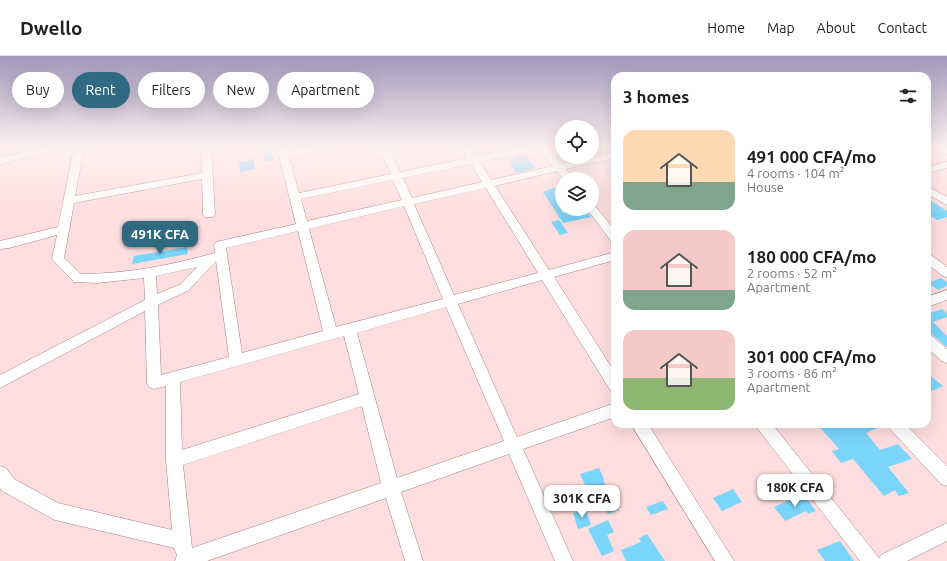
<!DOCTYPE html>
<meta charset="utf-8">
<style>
body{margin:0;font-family:Ubuntu,sans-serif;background:#f6f6f6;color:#202124;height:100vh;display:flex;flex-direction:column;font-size:15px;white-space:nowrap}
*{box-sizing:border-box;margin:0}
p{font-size:13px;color:#757577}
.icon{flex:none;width:22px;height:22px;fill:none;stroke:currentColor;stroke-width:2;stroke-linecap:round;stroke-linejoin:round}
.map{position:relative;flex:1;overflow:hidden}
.drawer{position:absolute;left:611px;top:16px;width:320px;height:356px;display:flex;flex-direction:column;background:#fff;border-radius:12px;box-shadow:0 4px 16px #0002}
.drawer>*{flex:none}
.banner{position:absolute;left:12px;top:16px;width:380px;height:36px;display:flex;gap:8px}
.controls{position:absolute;left:555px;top:64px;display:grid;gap:8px}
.controls a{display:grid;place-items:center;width:44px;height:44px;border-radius:50%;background:#fff;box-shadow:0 4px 16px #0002;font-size:20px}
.price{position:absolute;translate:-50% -34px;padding:0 9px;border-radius:8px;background:#fff;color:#222;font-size:13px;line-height:26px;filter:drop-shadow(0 1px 2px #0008)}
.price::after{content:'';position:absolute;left:50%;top:24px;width:12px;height:9px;margin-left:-6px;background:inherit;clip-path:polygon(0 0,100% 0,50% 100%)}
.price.selected{background:#2f6a82;color:#fff}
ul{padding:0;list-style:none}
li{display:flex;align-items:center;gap:12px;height:100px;padding:0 12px}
li span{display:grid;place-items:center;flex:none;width:112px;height:80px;border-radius:12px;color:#555}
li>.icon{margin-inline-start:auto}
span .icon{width:48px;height:48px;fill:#fffc;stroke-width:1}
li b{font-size:17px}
h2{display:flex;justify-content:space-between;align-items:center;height:48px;padding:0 12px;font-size:17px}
.pill{padding:0 14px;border-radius:18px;background:#fff;box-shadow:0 4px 16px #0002;font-size:14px;line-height:36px}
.pill.selected{background:#2f6a82;color:#fff}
header{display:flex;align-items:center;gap:24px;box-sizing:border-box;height:56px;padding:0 20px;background:#fff;border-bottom:1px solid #e0e0e0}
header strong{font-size:19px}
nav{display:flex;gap:22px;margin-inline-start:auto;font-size:14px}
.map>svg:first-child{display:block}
</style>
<header>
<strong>Dwello</strong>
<nav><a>Home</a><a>Map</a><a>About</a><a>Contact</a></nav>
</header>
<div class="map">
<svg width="947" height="505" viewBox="0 0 947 505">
<rect width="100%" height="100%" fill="#feddde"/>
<g fill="#7ad5fb">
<path d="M272,93L274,105L265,106L263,95Z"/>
<path d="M525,98L536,112L516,117L510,106L514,105L512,101Z"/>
<path d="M254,103L255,113L240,116L239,106Z"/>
<path d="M562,129V156L585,153L591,161L563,167L543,136Z"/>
<path d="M927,142L947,155V161L937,164L933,161L927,163Z"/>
<path d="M559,164L568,177L560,179L551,166Z"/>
<path d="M149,174L147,182L123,185L125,177Z"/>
<path d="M187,191L188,198L132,208L134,200Z"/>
<path d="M941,222L947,226V230L938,234L928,227Z"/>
<path d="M942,253L947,257V261L933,266L947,280V291L927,274V258Z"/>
<path d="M927,317L943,330L932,335L927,331Z"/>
<path d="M817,368H886L866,377L880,394L898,388L912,403L888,411L909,437L899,440L895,434L884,440L853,403L841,407L832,395L839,393Z"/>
<path d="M599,412L604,423L603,424L619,454L608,458L599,441L583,446L580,439L588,436L580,418Z"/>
<path d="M733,433L742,446L722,455L713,442Z"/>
<path d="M803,438L816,455L808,458L806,455L785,465L774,451Z"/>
<path d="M663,445L668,453L651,459L646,451Z"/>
<path d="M586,454L591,469L578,473L573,457Z"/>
<path d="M608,464L614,476L607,479L614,495L602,500L588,473Z"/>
<path d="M647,478L665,505H626L621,494L641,486L639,482Z"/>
<path d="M840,485L854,505H825L817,494Z"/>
</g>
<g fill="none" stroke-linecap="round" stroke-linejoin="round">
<g stroke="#a28486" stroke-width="1">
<g id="minor">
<path d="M40,92H61L59,94L0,108V102Z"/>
<path d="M74,92H84L75,140L202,117L201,92H211L215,158L213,161H205L203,158L202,123L74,147L64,202L81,218C127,218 171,209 215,197L214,189L216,186L296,168L277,92H287L288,95L301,92H321L319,94L289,101L299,137L391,118L379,92H389L400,116L467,102L461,92H471L476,100L515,92H536L531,95L480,106L491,124L553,110L539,92H549L562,108L615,96V102L566,113L573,123H563L557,115L495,130L549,214L615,196V204L554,221L615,317V336L610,334L542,224L458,248L517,381L615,347V361L523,393L573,505H555L509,398L401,436L423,505H405L386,442L207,505H175L177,499L174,492L55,464L2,435L0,432V410L6,412L14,423L58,447L172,474L166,404V330L154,333L149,331L147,327L145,255L0,332V319L145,244L144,222L97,227L74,226L52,203L57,179L9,192L0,193V185L58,171ZM471,108L482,126L412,142L403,122ZM393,124L402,144L307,165L301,143ZM486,132L538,217L454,239L414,148ZM404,150L443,243L336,271L309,173ZM298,175L323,275L242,297L226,192ZM216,205L229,301L161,319L158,249L189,234ZM197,211L181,228L157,238L156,220ZM446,251L504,385L397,422L357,277ZM344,280L359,338L182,394L180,326ZM362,350L381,427L192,492L183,409Z"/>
<path d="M938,92H947V98Z"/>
<path d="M947,106V112L927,117V111Z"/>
<path d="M927,130L947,141V149L927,138Z"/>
<path d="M592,150L596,151L615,174V186L611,185L587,153H592Z"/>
<path d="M927,198L931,199L947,211V221L943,220L927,208Z"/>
<path d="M947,234V244L927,251V241Z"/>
<path d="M927,278L932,280L947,293V307L942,305L927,292Z"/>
<path d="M631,368H648L734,505H715Z"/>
<path d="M755,368H772L879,502L881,499L947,467V485L907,505H860L758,373Z"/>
<path d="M887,368H905L947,410V430L941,428L890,373Z"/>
</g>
</g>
<use href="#minor" fill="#fff" fill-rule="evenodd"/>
</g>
<linearGradient id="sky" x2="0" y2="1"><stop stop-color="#a098bb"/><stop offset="0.56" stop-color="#fff0f0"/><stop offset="1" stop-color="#fff0f0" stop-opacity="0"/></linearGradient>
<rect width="947" height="163" fill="url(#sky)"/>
</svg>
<div class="controls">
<a><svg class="icon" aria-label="locate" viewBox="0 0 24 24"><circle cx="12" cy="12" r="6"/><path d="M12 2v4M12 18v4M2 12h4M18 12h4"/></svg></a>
<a><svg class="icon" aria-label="layers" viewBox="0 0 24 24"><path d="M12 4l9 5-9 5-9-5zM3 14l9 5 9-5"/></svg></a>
</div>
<b class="price selected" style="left:160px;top:199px">491K CFA</b>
<b class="price" style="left:795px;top:452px">180K CFA</b>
<b class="price" style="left:582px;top:463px">301K CFA</b>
<div class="banner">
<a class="pill">Buy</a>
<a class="pill selected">Rent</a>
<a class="pill">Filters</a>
<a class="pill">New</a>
<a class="pill">Apartment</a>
</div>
<section class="drawer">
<h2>3 homes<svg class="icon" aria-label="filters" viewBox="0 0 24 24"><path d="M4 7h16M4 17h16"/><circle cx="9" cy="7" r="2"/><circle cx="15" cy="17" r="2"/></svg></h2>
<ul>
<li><span style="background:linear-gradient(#ffd9b3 65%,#7fa58c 0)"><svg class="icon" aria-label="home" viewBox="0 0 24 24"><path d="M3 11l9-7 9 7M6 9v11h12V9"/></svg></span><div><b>491 000 CFA/mo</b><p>4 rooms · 104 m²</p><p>House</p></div></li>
<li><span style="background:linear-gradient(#f6c9c9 75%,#7fa58c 0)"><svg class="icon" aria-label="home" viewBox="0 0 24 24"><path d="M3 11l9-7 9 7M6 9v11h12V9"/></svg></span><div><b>180 000 CFA/mo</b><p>2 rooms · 52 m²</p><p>Apartment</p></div></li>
<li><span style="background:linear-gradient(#f6c9c9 60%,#8fb573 0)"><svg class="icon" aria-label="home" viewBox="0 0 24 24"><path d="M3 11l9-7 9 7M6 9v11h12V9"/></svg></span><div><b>301 000 CFA/mo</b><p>3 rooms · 86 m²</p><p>Apartment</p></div></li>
</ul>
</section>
</div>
